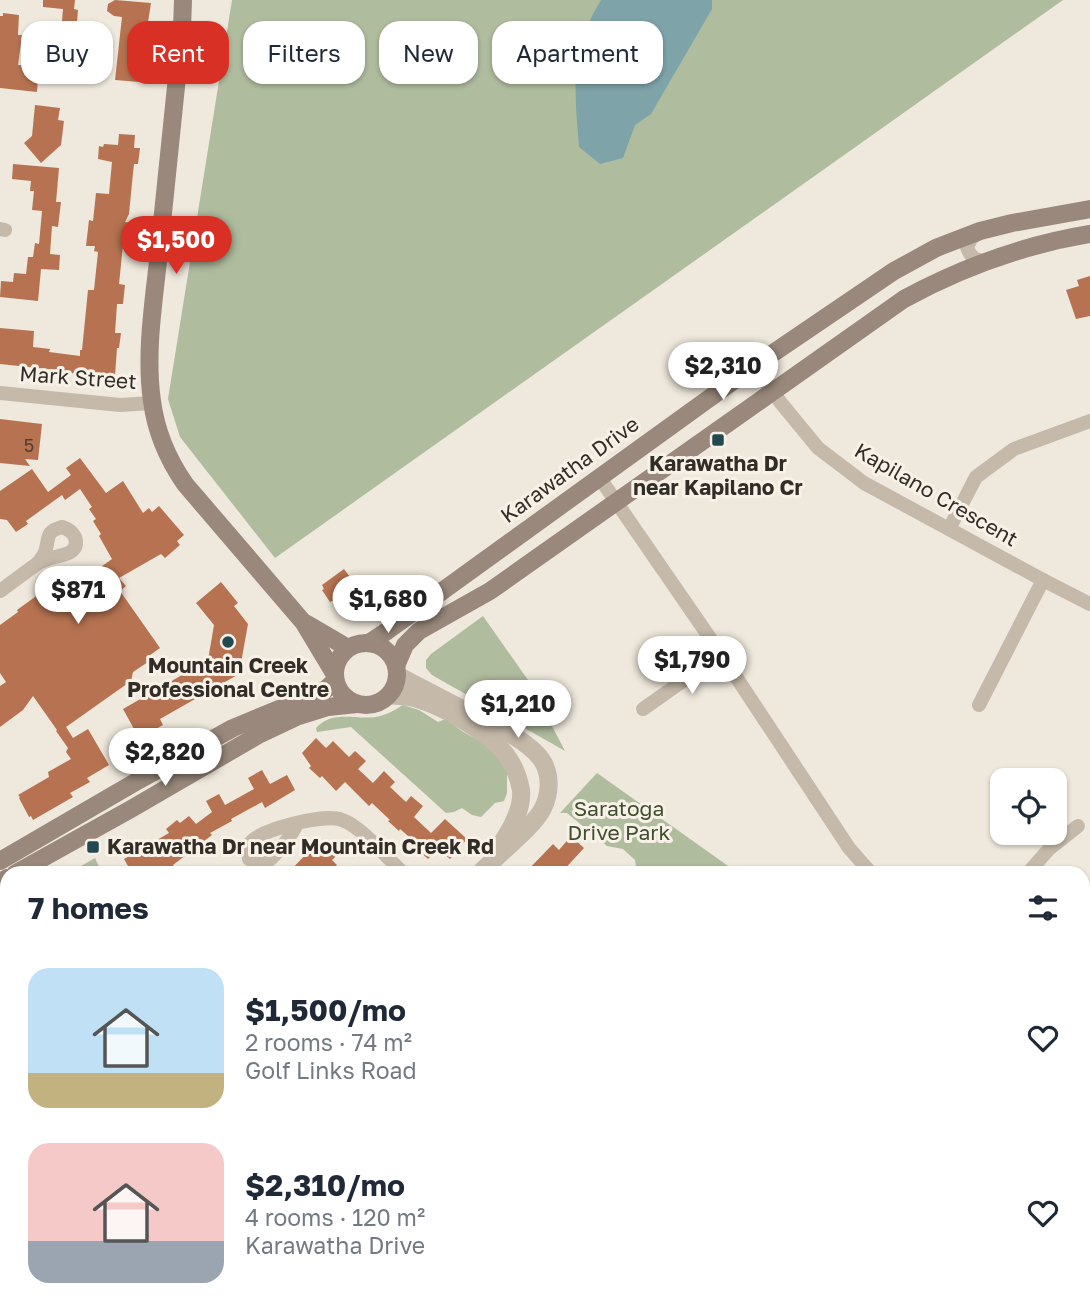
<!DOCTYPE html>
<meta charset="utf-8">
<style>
body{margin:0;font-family:"Golos Text",sans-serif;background:#f2f2f3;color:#1f2937;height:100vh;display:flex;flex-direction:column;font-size:26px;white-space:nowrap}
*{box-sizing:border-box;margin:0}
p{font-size:23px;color:#747a83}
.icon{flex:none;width:38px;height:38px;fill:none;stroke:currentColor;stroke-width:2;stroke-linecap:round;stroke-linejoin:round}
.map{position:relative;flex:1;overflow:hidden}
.drawer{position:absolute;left:0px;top:866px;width:1090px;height:450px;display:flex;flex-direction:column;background:#fff;border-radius:21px 21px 0 0;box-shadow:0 2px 5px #0004}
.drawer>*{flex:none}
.guide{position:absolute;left:21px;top:21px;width:700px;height:63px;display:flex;gap:14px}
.tools{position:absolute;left:990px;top:768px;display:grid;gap:14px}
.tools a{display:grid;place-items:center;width:77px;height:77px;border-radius:14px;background:#fff;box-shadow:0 2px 5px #0004;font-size:35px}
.price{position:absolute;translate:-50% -60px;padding:0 16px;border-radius:24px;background:#fff;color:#222;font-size:23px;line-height:46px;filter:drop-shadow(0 2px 4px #0008)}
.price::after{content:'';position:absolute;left:50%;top:42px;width:21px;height:16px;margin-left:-10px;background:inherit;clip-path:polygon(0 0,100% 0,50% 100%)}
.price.current{background:#d93025;color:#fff}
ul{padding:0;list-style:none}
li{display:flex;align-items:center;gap:21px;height:175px;padding:0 28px}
li span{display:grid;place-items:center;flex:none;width:196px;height:140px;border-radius:21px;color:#555}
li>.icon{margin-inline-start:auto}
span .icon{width:84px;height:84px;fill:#fffc;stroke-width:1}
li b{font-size:30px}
h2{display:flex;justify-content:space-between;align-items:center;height:84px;padding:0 28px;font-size:30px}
.tag{padding:0 24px;border-radius:21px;background:#fff;box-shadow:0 2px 5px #0004;font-size:24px;line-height:63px}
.tag.current{background:#d93025;color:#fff}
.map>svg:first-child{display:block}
</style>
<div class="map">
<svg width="1090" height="1315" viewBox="0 0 1090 1315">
<rect width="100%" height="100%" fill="#efe8dc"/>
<g fill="#afbc9e">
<path d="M232,0H1063L275,558L180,437L168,399Z"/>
<path d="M483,616L528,680L565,751L432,675L426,668V660L431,654Z"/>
<path d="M403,705L419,710L438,722L446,719L462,731L497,751L507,773V793L504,801L495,803L481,817L472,815L462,808L454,812L446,813L351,727L317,732L316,728C333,710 354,720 376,717C386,715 395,710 403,705Z"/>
<path d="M597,773L738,873H637L635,860L623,849L607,846L567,813H560Z"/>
<path d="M95,858L102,873H69Z"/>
<path d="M1083,1094L1090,1097V1315H932L934,1309H1083Z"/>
</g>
<path fill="#7ea3a8" d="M601,0H712V9L651,114L635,125L623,158L600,164L579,147L576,108L575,61L592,16Z"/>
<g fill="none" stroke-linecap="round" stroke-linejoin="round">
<g stroke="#7ea3a8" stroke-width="3.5">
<path d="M0,909H7"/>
<path d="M1083,1298L1090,1293"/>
</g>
</g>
<g fill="#b77351">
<path d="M43,0H75L74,9L78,10L77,22L62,21L63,9L43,7Z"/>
<path d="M115,0L151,3L148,22H153L148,64L140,63L139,82L115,80L122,17L114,16L107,11L108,4Z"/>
<path d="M3,13L19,15L18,35H22L18,65L36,66L35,78H38L37,92L0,88V16H3Z"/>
<path d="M35,105L60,108L58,120L64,121L61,145L41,163L24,143L32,136Z"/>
<path d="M119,134L135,135L134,148H140L138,164H134L133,173L129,214L125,222L139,224L138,236L124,235L119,284L125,285L123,304H117L115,333H121L119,348H117L115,376L67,373V371L0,364V328L34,331L33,347L50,349L49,352L80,356V350H82L88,290H94L98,252L94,251L95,246H86L89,220L93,221L96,193L109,194L112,162L98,159L99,146L103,147L104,144L118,145Z"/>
<path d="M13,164L59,168L56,202H61L58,227L52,226L50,254L60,255L59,270L41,269L38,301L0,297L1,281L13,282L14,273L26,274L28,257H33L35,243L39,244L42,211L32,210L34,191H30L31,181L12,179Z"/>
<path d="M1090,276V316L1076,319L1066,290L1079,286L1077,280Z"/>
<path d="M0,419L42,424L38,460L25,459L30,466L0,463Z"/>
<path d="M80,458L106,493L123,481L143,513L149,508L152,512L159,506L184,535L177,541L180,545L165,558L161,554L119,578L126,586L120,591L160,648L146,658L148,662L133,672L131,681L66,727L73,738L88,729L109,765L87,778L90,782L70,793L73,797L33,820L31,816L29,817L19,798L20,797L18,795L49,777L48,772L71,759L66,752L68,748L56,731L57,730L33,696L23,710L0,727V686L6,682L0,673V625L18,612L17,610L46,589L47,591L56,585L58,588L81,572L83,576L89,572L91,574L112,559L99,536L101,534L93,521L96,519L89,509L92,507L80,489L65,500L62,495L26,521L28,524L16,532L7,520L0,519V491L32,469L48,492L71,475L66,468Z"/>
<path d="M344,569L370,604L354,615L350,610L344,614L334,600L330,602L322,590L324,589L322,585Z"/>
<path d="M221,582L238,603L234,606L248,624L239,674L160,719L163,725L139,738L123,709L208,660L214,625L196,603Z"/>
<path d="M316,738L326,748L333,741L349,757L355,751L366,761L358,769L373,783L384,771L395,782L390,787L406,802L411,796L423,806L414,817L431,833L445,819L467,839L450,859L440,850L438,852L436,851L428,859L417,849L420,846L400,829L399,831L388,821L390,820L372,803L369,806L345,782L336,791L322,776L320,778L309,768L311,766L302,753Z"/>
<path d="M262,770L270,784L287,775L295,790L265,808L262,802L231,819L232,821L210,833L212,835L173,865L177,873H132L124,859L169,833L166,829L177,820L180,823L189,816L196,824L212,812L206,801L219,794L225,805L254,789L248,778Z"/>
<path d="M571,836L584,848L561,873H525L553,844L559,850Z"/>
<path d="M323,842L337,855L332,860L337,865L335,867L342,873H288L309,851L311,853Z"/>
</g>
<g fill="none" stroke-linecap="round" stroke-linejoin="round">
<g stroke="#c5b9a9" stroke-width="14">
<path d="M0,229L5,230"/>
<path d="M980,231L971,239L967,247C970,257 975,260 985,261"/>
<path d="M754,366L781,403L818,448L864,483L1043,580L1090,604"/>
<path d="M0,393L120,405L152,403"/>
<path d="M599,477L721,654L849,848L871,873"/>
<path d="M62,527C68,529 72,531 75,537C80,552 65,555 55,557C49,558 43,561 38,563C40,560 44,555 45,552C50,538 44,532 62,527Z"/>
<path d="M949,529L976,477L1014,449L1090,421"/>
<path d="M0,591L38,563"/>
<path d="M979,705L1043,580"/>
<path d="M643,709L721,654"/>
<path d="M297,824C293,833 274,859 265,863C259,865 253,862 249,859C248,854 247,848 250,843C261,829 325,813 342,820C361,826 388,859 403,873"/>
<path d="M1028,873L1049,849L1078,826"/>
<path d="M1083,1001L1090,1003"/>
<path d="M0,1079L7,1081"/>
<path d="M0,1271L7,1279"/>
<path d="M35,1309L41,1315"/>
<path d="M260,1309L272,1315"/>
<path d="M84,1315L93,1309"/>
<path d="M796,1315L800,1309"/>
</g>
<g stroke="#c5b9a9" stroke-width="18">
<path d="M397,675C421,688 445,700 468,712C490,723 531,741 543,762C551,776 550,794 543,808C535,826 495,857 480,873"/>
<path d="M389,695C396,696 404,696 410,697C440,704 493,734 509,759C515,768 519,779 521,790C523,809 511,829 501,844"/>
<path d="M288,1315L291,1309"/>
</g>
<g stroke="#99887b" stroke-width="18">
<path d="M183,0L182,29C174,103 167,177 159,252C154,301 145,352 152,401C156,432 167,458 185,484L304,623L334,673"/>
<path d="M307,624L348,648"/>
<circle cx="366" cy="674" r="31"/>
<path d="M369,643L387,631L754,366L894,271L936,248L980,231L1012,223L1090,209"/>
<path d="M396,666L405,645L419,631L490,591L904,299C963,267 1023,245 1090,234"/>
<path d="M0,861L139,780L233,728L279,709L312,698L325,690L335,681"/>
<path d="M16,873L131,809L260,734L296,717L328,707L357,704"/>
<path d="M0,882L7,878"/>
</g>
</g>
<g fill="#234950" stroke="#f7f1e8" stroke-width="2.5">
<rect x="711" y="433" width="14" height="14" rx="3.5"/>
<circle cx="228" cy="642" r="7"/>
<rect x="86" y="840" width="14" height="14" rx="3.5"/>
</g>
<g text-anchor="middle" stroke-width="6" stroke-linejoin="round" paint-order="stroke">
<g font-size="18" fill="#543e32">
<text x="29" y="452">5</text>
</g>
<g font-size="21" fill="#332d28" stroke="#f7f1e8">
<text transform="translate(78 378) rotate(4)" y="7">Mark Street</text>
<text transform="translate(570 470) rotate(-36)" y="7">Karawatha Drive</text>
<text transform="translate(936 495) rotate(30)" y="7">Kapilano Crescent</text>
</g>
<g font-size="21" font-weight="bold" fill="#332d28" stroke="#f7f1e8">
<text x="718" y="471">Karawatha Dr<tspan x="718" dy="24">near Kapilano Cr</tspan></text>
<text x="228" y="673">Mountain Creek<tspan x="228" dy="24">Professional Centre</tspan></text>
<text x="107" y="854" text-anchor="start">Karawatha Dr near Mountain Creek Rd</text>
</g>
<g font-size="21" fill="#404f2f" stroke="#f7f1e8">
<text x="619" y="816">Saratoga<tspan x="619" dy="24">Drive Park</tspan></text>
</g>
</g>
</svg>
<div class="tools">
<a><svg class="icon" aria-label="locate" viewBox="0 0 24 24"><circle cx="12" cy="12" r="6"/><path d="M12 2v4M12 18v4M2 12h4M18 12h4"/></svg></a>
</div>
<b class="price current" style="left:176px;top:276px">$1,500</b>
<b class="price" style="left:723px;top:402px">$2,310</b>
<b class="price" style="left:78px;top:626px">$871</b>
<b class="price" style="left:388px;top:635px">$1,680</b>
<b class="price" style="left:692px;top:696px">$1,790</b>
<b class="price" style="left:518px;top:740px">$1,210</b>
<b class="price" style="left:165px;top:788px">$2,820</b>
<div class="guide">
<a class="tag">Buy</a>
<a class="tag current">Rent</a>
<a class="tag">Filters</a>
<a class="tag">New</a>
<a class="tag">Apartment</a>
</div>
<section class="drawer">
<h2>7 homes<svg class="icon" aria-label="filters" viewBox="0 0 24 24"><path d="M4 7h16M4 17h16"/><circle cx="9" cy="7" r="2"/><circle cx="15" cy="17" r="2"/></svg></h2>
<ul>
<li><span style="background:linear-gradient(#bfe0f5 75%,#c2b280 0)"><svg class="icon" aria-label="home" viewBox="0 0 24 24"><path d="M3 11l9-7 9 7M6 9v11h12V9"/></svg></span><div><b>$1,500/mo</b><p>2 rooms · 74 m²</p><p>Golf Links Road</p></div><svg class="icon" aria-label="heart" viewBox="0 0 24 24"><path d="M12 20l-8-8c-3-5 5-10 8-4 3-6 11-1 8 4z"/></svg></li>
<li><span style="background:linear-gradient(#f6c9c9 70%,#9aa5b1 0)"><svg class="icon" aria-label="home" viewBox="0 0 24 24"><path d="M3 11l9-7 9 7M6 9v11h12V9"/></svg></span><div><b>$2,310/mo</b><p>4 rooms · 120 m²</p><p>Karawatha Drive</p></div><svg class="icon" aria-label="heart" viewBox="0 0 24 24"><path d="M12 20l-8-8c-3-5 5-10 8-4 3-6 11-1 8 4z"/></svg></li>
</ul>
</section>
</div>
